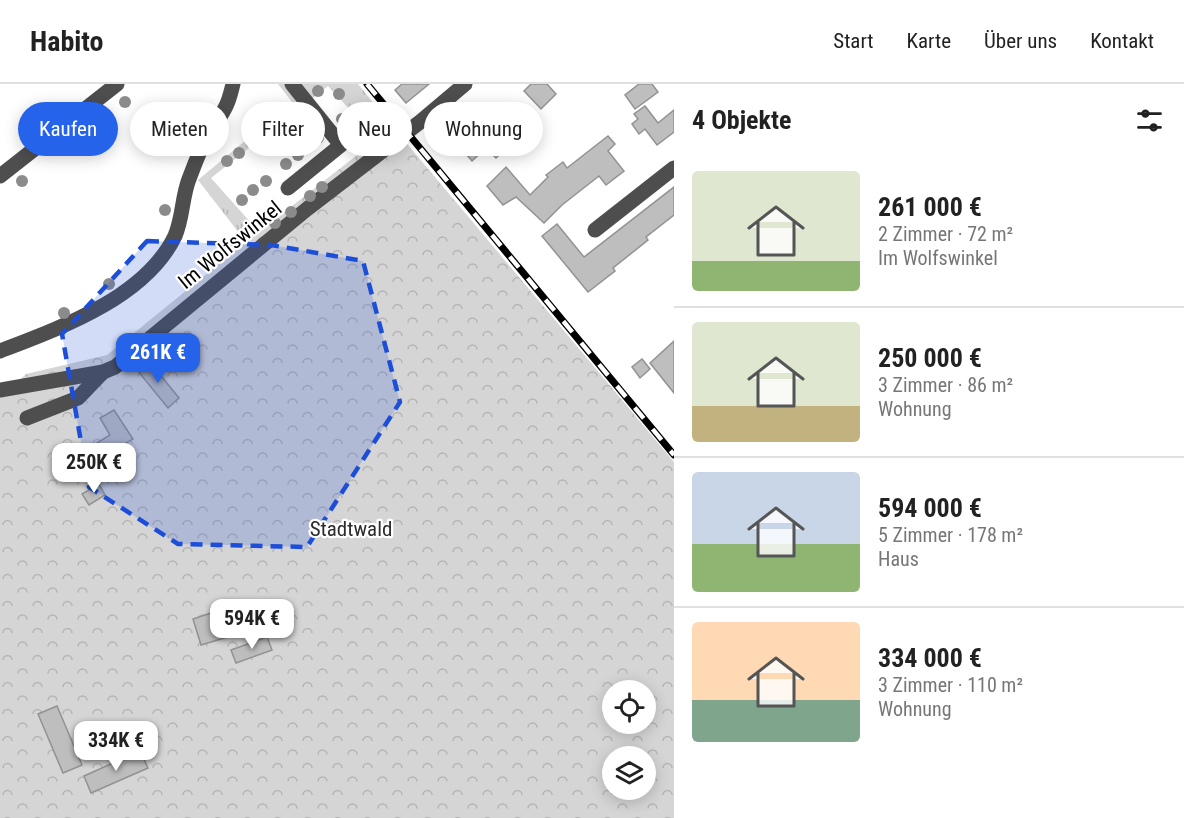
<!DOCTYPE html>
<html lang="de">
<meta charset="utf-8">
<style>
body{margin:0;font-family:"Roboto Condensed",sans-serif;background:#f2f2f2;color:#222;height:100vh;display:flex;flex-direction:column;font-size:22px;white-space:nowrap}
*{box-sizing:border-box;margin:0}
p{font-size:20px;color:#767676}
.icon{flex:none;width:33px;height:33px;fill:none;stroke:currentColor;stroke-width:2;stroke-linecap:round;stroke-linejoin:round}
.map{position:relative;flex:1;overflow:hidden}
.side{display:flex;flex-direction:column;background:#fff;width:510px}
.side>*{flex:none}
.banner{position:absolute;left:18px;top:18px;width:566px;height:54px;display:flex;gap:12px}
.tools{position:absolute;left:602px;top:596px;display:grid;gap:12px}
.tools a{display:grid;place-items:center;width:54px;height:54px;border-radius:50%;background:#fff;box-shadow:0 3px 15px #0003;font-size:30px}
.price{position:absolute;translate:-50% -51px;padding:0 14px;border-radius:12px;background:#fff;color:#222;font-size:20px;line-height:39px;filter:drop-shadow(0 2px 3px #0008)}
.price::after{content:'';position:absolute;left:50%;top:36px;width:18px;height:14px;margin-left:-9px;background:inherit;clip-path:polygon(0 0,100% 0,50% 100%)}
.price.selected{background:#2563eb;color:#fff}
ul{padding:0;list-style:none}
li{display:flex;align-items:center;gap:18px;height:150px;padding:0 18px}
li+li{border-top:2px solid #e0e0e0}
li span{display:grid;place-items:center;flex:none;width:168px;height:120px;border-radius:6px;color:#555}
li>.icon{margin-inline-start:auto}
span .icon{width:72px;height:72px;fill:#fffc;stroke-width:1}
li b{font-size:26px}
h2{display:flex;justify-content:space-between;align-items:center;height:72px;padding:0 18px;font-size:26px}
.tag{padding:0 21px;border-radius:27px;background:#fff;box-shadow:0 3px 15px #0003;font-size:21px;line-height:54px}
.tag.selected{background:#2563eb;color:#fff}
header{display:flex;align-items:center;gap:36px;box-sizing:border-box;height:84px;padding:0 30px;background:#fff;border-bottom:2px solid #e0e0e0}
header strong{font-size:28px}
nav{display:flex;gap:33px;margin-inline-start:auto;font-size:21px}
main{display:flex;flex:1;min-height:0}
.map>svg:first-child{display:block}
</style>
<header>
<strong>Habito</strong>
<nav><a>Start</a><a>Karte</a><a>Über uns</a><a>Kontakt</a></nav>
</header>
<main>
<div class="map">
<svg width="674" height="734" viewBox="0 0 674 734">
<defs>
<pattern id="grass-tufts" width="24" height="20" patternUnits="userSpaceOnUse" patternTransform="scale(1.5)"><rect width="24" height="20" fill="#d5d5d5"/><path d="M3 7l-1-3M5 7V3M7 7l1-3M15 17l-1-3M17 17v-4M19 17l1-3" fill="none" stroke="#b5b5b5"/></pattern>
<pattern id="forest-crowns" width="20" height="18" patternUnits="userSpaceOnUse" patternTransform="scale(1.5)"><rect width="20" height="18" fill="#d5d5d5"/><path d="M2 6a3 3 0 1 1 6 0M12 15a3 3 0 1 1 6 0" fill="none" stroke="#b5b5b5"/></pattern>
</defs>
<rect width="100%" height="100%" fill="#fff"/>
<path fill="url(#grass-tufts)" d="M278,0H358L393,43L377,55L328,2L211,94L260,149L246,158L198,96L292,18Z"/>
<path fill="url(#forest-crowns)" fill-rule="evenodd" d="M393,43L674,378V734H0V311L5,310L26,290L107,271L246,158ZM612,606H645V639H612ZM612,672H645V705H612Z"/>
<g fill="#bebebe" stroke="#929292" stroke-width="1.5">
<path d="M402,0H429L406,19L395,6Z"/>
<path d="M531,0H547L556,10L541,25L524,7Z"/>
<path d="M639,0H652L658,8L635,25L625,11Z"/>
<path d="M645,22L658,39L674,26V48L657,61L645,45L639,50L632,40L638,35L634,30Z"/>
<path d="M503,26L519,44L502,60L506,64L496,74L486,64L472,77L460,63Z"/>
<path d="M608,52L615,60L608,67L624,87L606,101L599,92L562,121L544,139L516,113L503,121L487,102L506,83L530,111L548,93L546,91L563,78L567,84Z"/>
<path d="M674,103V131L646,153L648,156L613,184L615,187L588,208L542,152L557,140L584,173Z"/>
<path d="M674,257V309L650,279Z"/>
<path d="M642,275L650,285L640,294L632,283Z"/>
<path d="M149,277L179,314L168,324L137,286Z"/>
<path d="M114,326L133,355L116,365L126,382L99,398L82,368L110,351L100,334Z"/>
<path d="M99,400L105,411L89,421L82,410Z"/>
<path d="M223,525L231,552L201,561L193,535Z"/>
<path d="M267,553L272,566L236,579L231,566Z"/>
<path d="M57,622L82,681L63,689L38,630Z"/>
<path d="M140,667L148,684L91,709L84,692Z"/>
</g>
<g fill="none" stroke-linecap="round" stroke-linejoin="round">
<g stroke="#4e4e4e" stroke-width="15">
<path d="M0,92L117,0"/>
<path d="M288,104L341,61L292,0"/>
<path d="M595,146L674,84"/>
<path d="M0,267C60,244 145,214 175,152C183,133 182,113 189,95C194,82 199,68 205,57C210,46 219,36 224,26C229,18 231,8 233,0"/>
<path d="M0,306L103,288L115,283L307,125L420,38L465,0"/>
<path d="M27,334L78,314L103,288"/>
</g>
<g stroke="#000" stroke-width="7">
<path id="rail" d="M367,0L674,371"/>
</g>
<use href="#rail" stroke="#fff" stroke-width="4.5" stroke-dasharray="14" stroke-linecap="butt"/>
</g>
<g fill="#8b8b8b">
<circle cx="318" cy="7" r="6"/>
<circle cx="339" cy="10" r="6"/>
<circle cx="125" cy="18" r="6"/>
<circle cx="292" cy="26" r="6"/>
<circle cx="356" cy="28" r="6"/>
<circle cx="104" cy="34" r="6"/>
<circle cx="342" cy="35" r="6"/>
<circle cx="275" cy="39" r="6"/>
<circle cx="264" cy="47" r="6"/>
<circle cx="374" cy="47" r="6"/>
<circle cx="318" cy="54" r="6"/>
<circle cx="251" cy="58" r="6"/>
<circle cx="239" cy="69" r="6"/>
<circle cx="298" cy="71" r="6"/>
<circle cx="227" cy="77" r="6"/>
<circle cx="286" cy="80" r="6"/>
<circle cx="22" cy="97" r="6"/>
<circle cx="266" cy="97" r="6"/>
<circle cx="322" cy="103" r="6"/>
<circle cx="253" cy="106" r="6"/>
<circle cx="310" cy="112" r="6"/>
<circle cx="242" cy="116" r="6"/>
<circle cx="165" cy="126" r="6"/>
<circle cx="291" cy="128" r="6"/>
<circle cx="275" cy="139" r="6"/>
<circle cx="109" cy="200" r="6"/>
<circle cx="64" cy="229" r="6"/>
</g>
<path fill="#1d4ed8" fill-opacity="0.2" stroke="#1d4ed8" stroke-width="4.5" stroke-dasharray="12 8" stroke-linejoin="round" d="M147,157L271,161L363,177L400,318L307,463L178,460L89,403L62,250Z"/>
<g text-anchor="middle" stroke-width="4.5" stroke-linejoin="round" paint-order="stroke">
<g font-size="21" fill="#000" stroke="#fff">
<text transform="translate(230 161) rotate(-39)" y="7">Im Wolfswinkel</text>
</g>
<g font-size="21" fill="#2c2c2c" stroke="#fff">
<text x="351" y="452">Stadtwald</text>
</g>
</g>
</svg>
<div class="tools">
<a><svg class="icon" aria-label="locate" viewBox="0 0 24 24"><circle cx="12" cy="12" r="6"/><path d="M12 2v4M12 18v4M2 12h4M18 12h4"/></svg></a>
<a><svg class="icon" aria-label="layers" viewBox="0 0 24 24"><path d="M12 4l9 5-9 5-9-5zM3 14l9 5 9-5"/></svg></a>
</div>
<b class="price selected" style="left:158px;top:300px">261K €</b>
<b class="price" style="left:94px;top:410px">250K €</b>
<b class="price" style="left:252px;top:566px">594K €</b>
<b class="price" style="left:116px;top:688px">334K €</b>
<div class="banner">
<a class="tag selected">Kaufen</a>
<a class="tag">Mieten</a>
<a class="tag">Filter</a>
<a class="tag">Neu</a>
<a class="tag">Wohnung</a>
</div>
</div>
<section class="side">
<h2>4 Objekte<svg class="icon" aria-label="filters" viewBox="0 0 24 24"><path d="M4 7h16M4 17h16"/><circle cx="9" cy="7" r="2"/><circle cx="15" cy="17" r="2"/></svg></h2>
<ul>
<li><span style="background:linear-gradient(#dfe7d0 75%,#8fb573 0)"><svg class="icon" aria-label="home" viewBox="0 0 24 24"><path d="M3 11l9-7 9 7M6 9v11h12V9"/></svg></span><div><b>261 000 €</b><p>2 Zimmer · 72 m²</p><p>Im Wolfswinkel</p></div></li>
<li><span style="background:linear-gradient(#dfe7d0 70%,#c2b280 0)"><svg class="icon" aria-label="home" viewBox="0 0 24 24"><path d="M3 11l9-7 9 7M6 9v11h12V9"/></svg></span><div><b>250 000 €</b><p>3 Zimmer · 86 m²</p><p>Wohnung</p></div></li>
<li><span style="background:linear-gradient(#c9d6e8 60%,#8fb573 0)"><svg class="icon" aria-label="home" viewBox="0 0 24 24"><path d="M3 11l9-7 9 7M6 9v11h12V9"/></svg></span><div><b>594 000 €</b><p>5 Zimmer · 178 m²</p><p>Haus</p></div></li>
<li><span style="background:linear-gradient(#ffd9b3 65%,#7fa58c 0)"><svg class="icon" aria-label="home" viewBox="0 0 24 24"><path d="M3 11l9-7 9 7M6 9v11h12V9"/></svg></span><div><b>334 000 €</b><p>3 Zimmer · 110 m²</p><p>Wohnung</p></div></li>
</ul>
</section>
</main>
